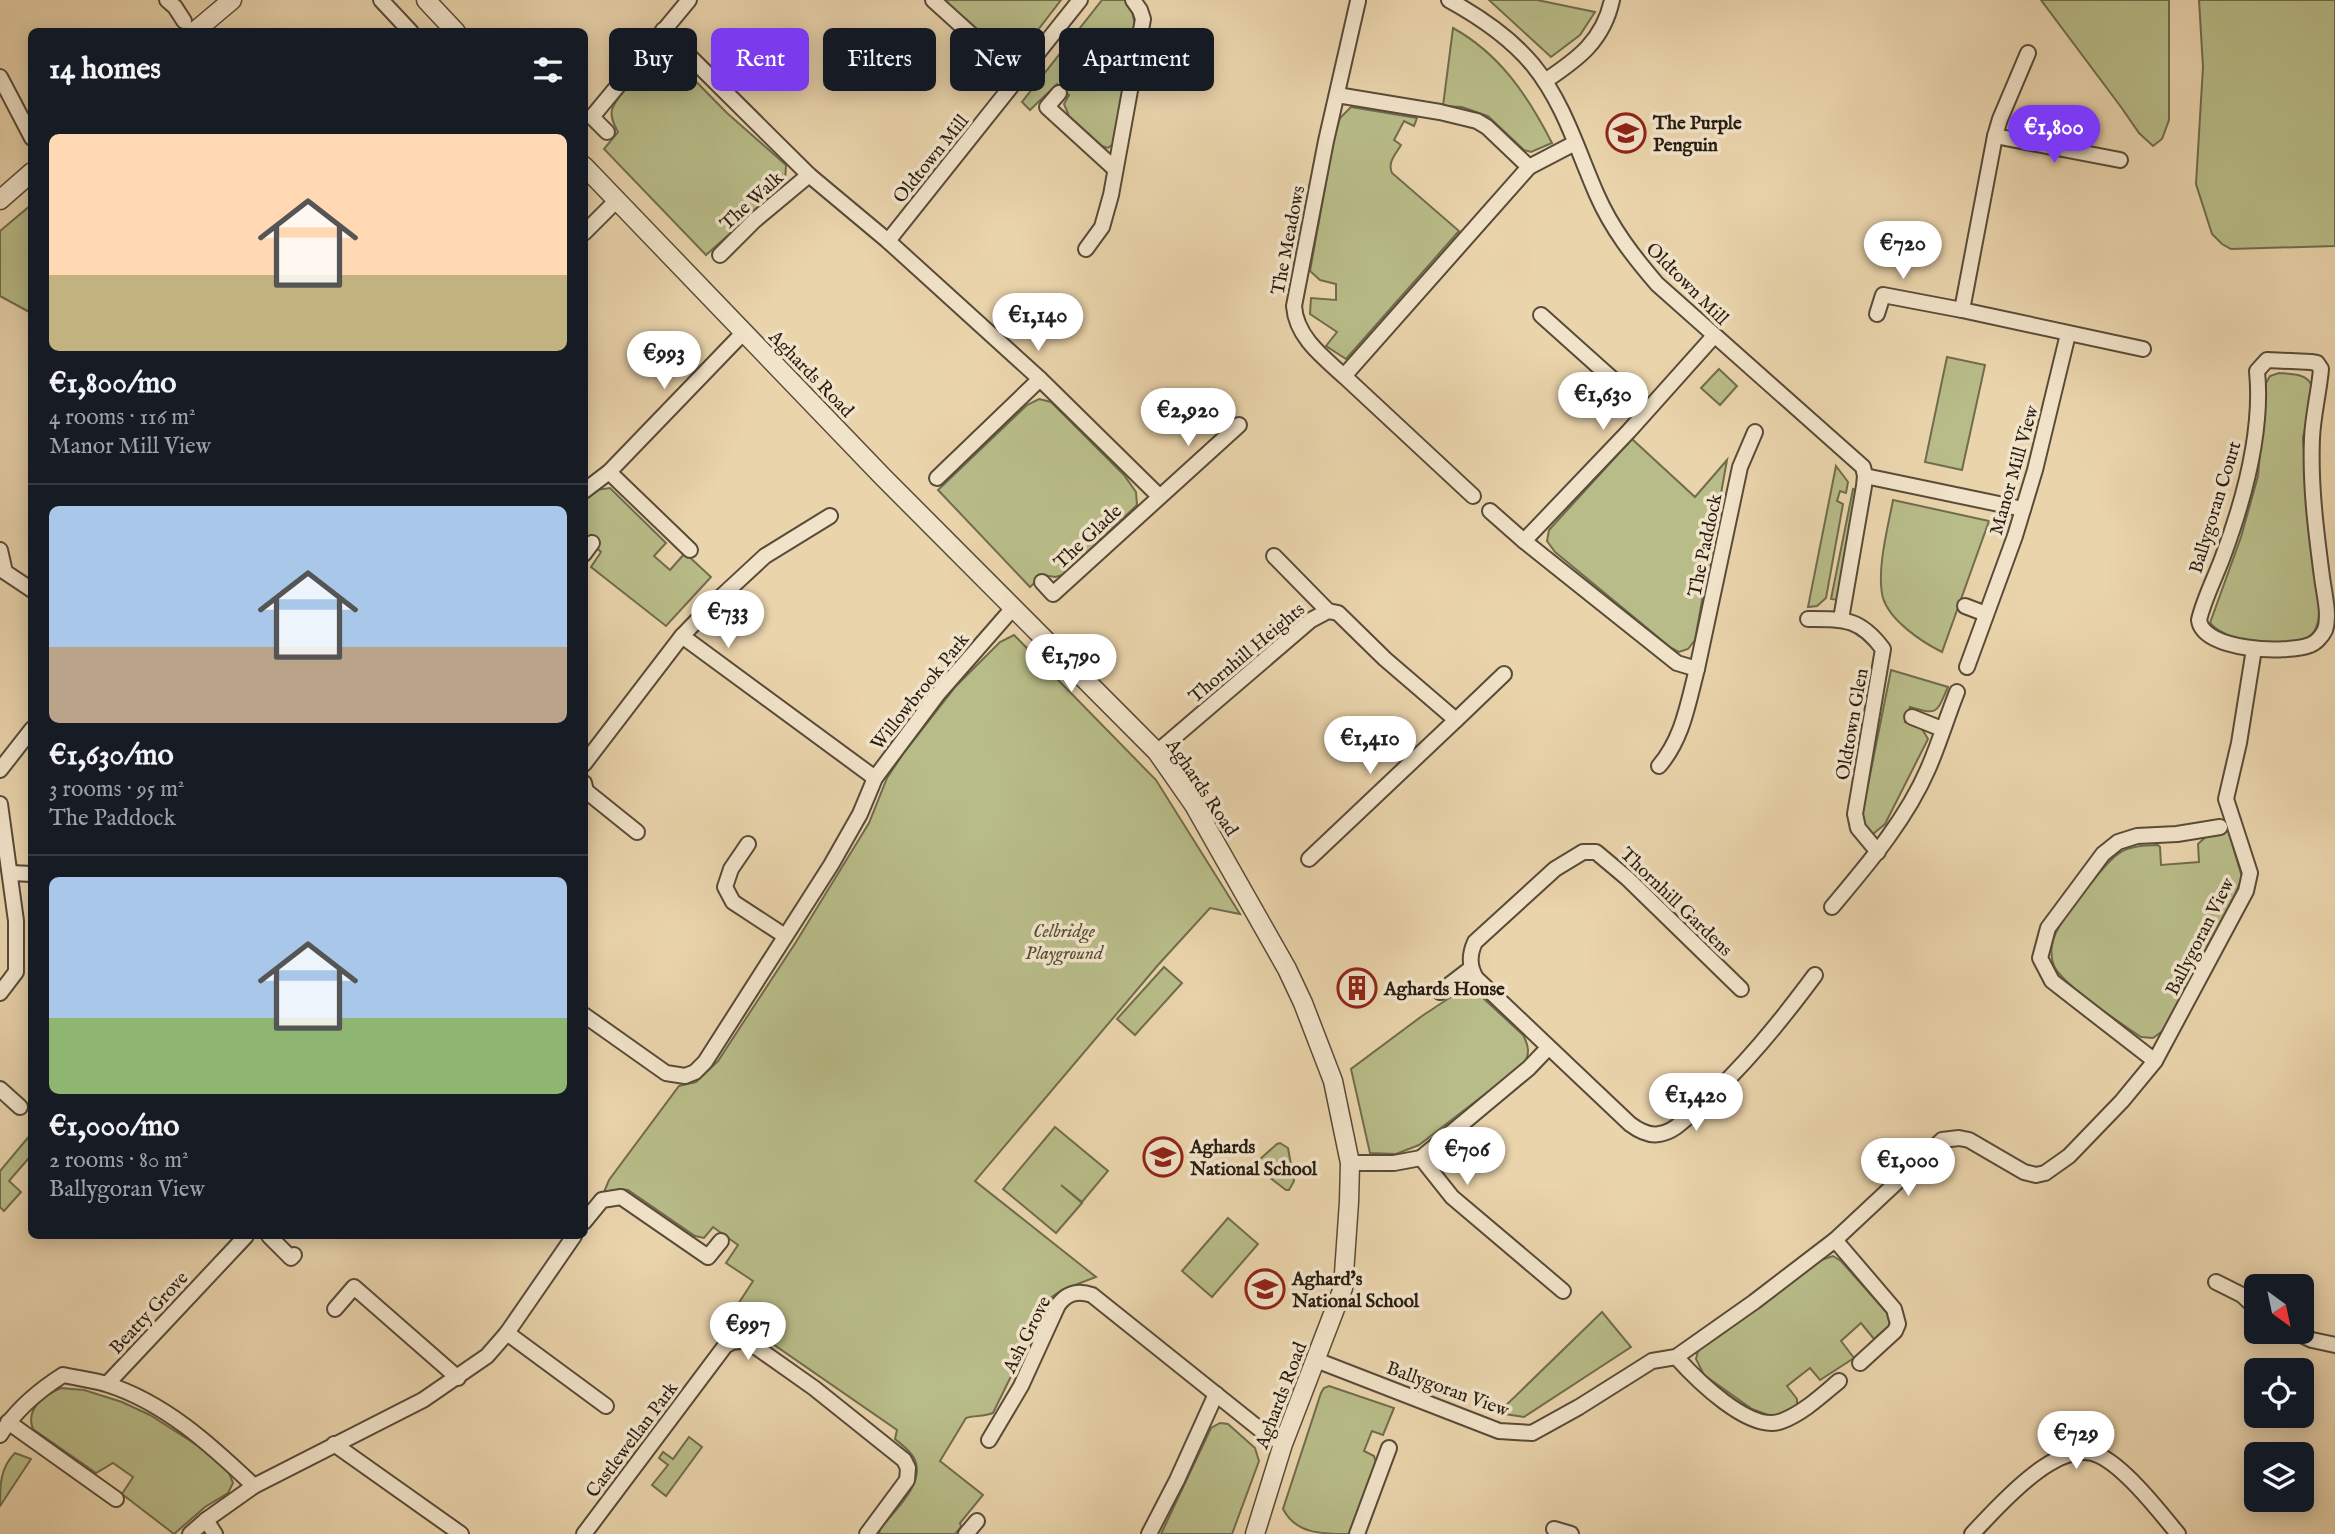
<!DOCTYPE html>
<meta charset="utf-8">
<style>
body{margin:0;font-family:"IM FELL English",serif;background:#242831;color:#f1f3f6;height:100vh;display:flex;flex-direction:column;font-size:26px;white-space:nowrap}
*{box-sizing:border-box;margin:0}
p{font-size:23px;color:#9ea1a6}
.icon{flex:none;width:38px;height:38px;fill:none;stroke:currentColor;stroke-width:2;stroke-linecap:round;stroke-linejoin:round}
.map{position:relative;flex:1;overflow:hidden}
.panel{position:absolute;left:28px;top:28px;width:560px;height:1211px;display:flex;flex-direction:column;background:#171b24;border-radius:10px;box-shadow:0 4px 18px #0003}
.panel>*{flex:none}
.top-card{position:absolute;left:609px;top:28px;width:665px;height:63px;display:flex;gap:14px}
.needle{width:46px;rotate:147deg}
.buttons{position:absolute;left:2244px;top:1274px;display:grid;gap:14px}
.buttons a{display:grid;place-items:center;width:70px;height:70px;border-radius:10px;background:#171b24;box-shadow:0 4px 18px #0003;font-size:35px}
.price{position:absolute;translate:-50% -60px;padding:0 16px;border-radius:24px;background:#fff;color:#222;font-size:23px;line-height:46px;filter:drop-shadow(0 2px 4px #0008)}
.price::after{content:'';position:absolute;left:50%;top:42px;width:21px;height:16px;margin-left:-10px;background:inherit;clip-path:polygon(0 0,100% 0,50% 100%)}
.price.selected{background:#7c3aed;color:#fff}
ul{padding:0;list-style:none}
li{display:grid;align-content:center;gap:14px;height:371px;padding:0 21px}
li+li{border-top:2px solid #363941}
li span{display:grid;place-items:center;height:217px;border-radius:10px;color:#555}
li>.icon{margin-inline-start:auto}
span .icon{width:126px;height:126px;fill:#fffc;stroke-width:1}
li b{font-size:30px}
h2{display:flex;justify-content:space-between;align-items:center;height:84px;padding:0 21px;font-size:30px}
.pill{padding:0 24px;border-radius:10px;background:#171b24;box-shadow:0 4px 18px #0003;font-size:24px;line-height:63px}
.pill.selected{background:#7c3aed;color:#fff}
.map>svg:first-child{display:block}
</style>
<div class="map">
<svg width="2335" height="1534" viewBox="0 0 2335 1534">
<rect width="100%" height="100%" fill="#ead4ac"/>
<filter id="stains"><feTurbulence type="fractalNoise" baseFrequency=".00286" numOctaves="4"/><feColorMatrix values="0 0 0 0 .2 0 0 0 0 .09 0 0 0 0 .02 0 0 0 .5 -.17"/></filter>
<radialGradient id="worn" r=".72"><stop offset=".6" stop-color="#630" stop-opacity="0"/><stop offset="1" stop-color="#630" stop-opacity=".3"/></radialGradient>
<g fill="#b8bc88" stroke="#706c4d" stroke-width="2">
<path d="M943,0H1061L1021,52L1014,57L1006,54Z"/>
<path d="M1102,0H1125L1132,11L1135,25L1113,144L1108,148L1102,146L1069,116L1064,104L1069,95L1057,84L1030,110L1022,102Z"/>
<path d="M1489,0H1537L1595,12L1580,35L1551,57Z"/>
<path d="M2041,0H2169V120L2162,139L2153,146L2139,133L2121,107Z"/>
<path d="M2199,0H2335V246L2231,249L2222,244L2212,234L2196,184L2203,67Z"/>
<path d="M1453,28C1500,54 1528,96 1552,143L1531,152L1524,150L1488,116L1462,107L1443,106Z"/>
<path d="M664,49L727,113L786,165L785,182L778,191L706,255L604,149L618,132C615,126 610,118 612,110C614,99 653,56 664,49Z"/>
<path d="M1351,107L1417,118L1414,126L1404,121L1394,140L1401,145C1396,154 1387,162 1392,173L1459,231L1346,359L1326,346L1337,332L1310,314L1311,298L1336,300V284L1320,280L1310,271L1333,143L1340,118Z"/>
<path d="M31,205V313L0,296V231Z"/>
<path d="M1947,357L1985,365L1962,470L1925,462Z"/>
<path d="M1719,369L1737,386L1720,405L1701,388Z"/>
<path d="M2279,373C2291,374 2307,373 2312,386C2317,401 2305,423 2303,438C2303,444 2304,449 2304,454C2305,480 2306,505 2309,530C2312,552 2330,618 2311,635C2300,645 2283,642 2270,642C2249,642 2225,639 2210,623L2241,537L2258,476L2266,383L2270,376Z"/>
<path d="M1039,399L1051,402L1124,475L1136,492L1137,505L1063,575L1055,577L1043,575L1030,587L938,490L1027,405Z"/>
<path d="M1632,439L1695,497L1727,460L1695,640L1688,649L1679,652L1670,647L1555,552L1547,541L1549,530Z"/>
<path d="M1836,466L1848,482L1846,493L1840,491L1837,501L1843,504L1826,598L1817,606L1808,607Z"/>
<path d="M610,488L666,543L654,556L670,570L685,553L711,577L666,626L591,567L601,552L585,537V498L596,490Z"/>
<path d="M1853,489L1859,491L1838,600L1831,599Z"/>
<path d="M1893,500L1989,521L1942,652C1922,642 1890,621 1883,598C1876,571 1888,527 1893,500Z"/>
<path d="M1014,635L1156,780L1240,914L1210,908L1158,965L975,1181L1096,1277L1062,1290L1049,1299L993,1413C983,1417 975,1415 966,1418L940,1461L983,1495L960,1523L961,1527L955,1534H879L880,1529C894,1511 925,1484 915,1460C911,1451 902,1445 895,1439L897,1430L731,1315L753,1281L726,1263L738,1245L713,1227L704,1238L695,1236L628,1190L621,1189L604,1192L609,1180L679,1086L696,1082L718,1061L796,942L869,823L887,778L903,754L956,686L1000,642Z"/>
<path d="M1891,670L1948,687C1936,714 1938,715 1910,707L1905,722L1921,727L1928,739L1885,824L1873,834L1865,829L1861,820Z"/>
<path d="M2228,830L2242,877L2235,895L2164,1030L2153,1038L2141,1037C2123,1025 2062,984 2054,966C2050,956 2051,945 2055,935C2061,920 2107,859 2121,852C2131,846 2146,845 2158,845L2160,847L2161,865L2199,862L2198,844L2209,834Z"/>
<path d="M1164,967L1182,983L1135,1035L1117,1019Z"/>
<path d="M1469,985L1523,1035C1529,1046 1530,1054 1524,1064L1419,1145L1396,1154L1370,1153L1351,1069L1422,1016Z"/>
<path d="M1055,1127L1108,1171L1082,1202L1061,1185L1082,1203L1056,1233L1003,1189Z"/>
<path d="M31,1134V1162L28,1159L9,1181L21,1192L4,1211L0,1207V1171Z"/>
<path d="M1280,1143L1288,1148L1294,1181L1289,1190H1286L1261,1171L1258,1165L1259,1160L1277,1144Z"/>
<path d="M1228,1218L1258,1244L1212,1297L1182,1271Z"/>
<path d="M1833,1256L1841,1261L1887,1313L1890,1325L1874,1339L1861,1323L1841,1341L1854,1358L1820,1380L1810,1368L1787,1386L1797,1399V1405L1779,1416L1773,1417L1752,1409L1704,1375L1696,1359L1698,1351L1704,1345L1821,1260Z"/>
<path d="M1602,1312L1631,1347L1524,1417L1498,1413Z"/>
<path d="M1329,1386L1394,1408L1383,1435L1372,1431L1364,1451L1374,1456L1377,1466L1350,1534C1321,1534 1296,1534 1283,1509L1321,1393L1324,1388Z"/>
<path d="M61,1388L84,1390L122,1402L150,1415L217,1458L229,1473L233,1483L228,1493L205,1507L174,1534L122,1494L133,1477L113,1463L96,1473L33,1429C25,1409 44,1395 61,1388Z"/>
<path d="M1220,1423L1228,1424L1255,1448L1259,1461L1232,1534H1161L1211,1428Z"/>
<path d="M689,1437L702,1447L666,1496L652,1485L668,1465L659,1458L663,1452L673,1459Z"/>
<path d="M15,1453L31,1459L0,1506C0,1485 0,1468 15,1453Z"/>
</g>
<g fill="none" stroke-linecap="round" stroke-linejoin="round">
<g stroke="#584b38" stroke-width="18">
<g id="minor">
<path d="M167,0L175,7L184,21"/>
<path d="M381,0L411,32"/>
<path d="M933,0L1018,77"/>
<path d="M1449,0C1480,17 1510,37 1533,65C1564,103 1578,152 1597,195C1612,229 1633,256 1657,284L1863,467L1865,476L1864,486L1841,619"/>
<path d="M663,30L809,175L888,241L1040,379L1159,496"/>
<path d="M2028,53L2000,119L1995,136L1962,310L2143,349"/>
<path d="M0,77L32,138"/>
<path d="M1545,81C1578,59 1603,41 1612,0"/>
<path d="M1059,93L1047,107L1115,169"/>
<path d="M1337,95L1440,112L1477,121L1487,127L1529,167"/>
<path d="M607,132L592,117L689,0"/>
<path d="M1995,136L2120,160"/>
<path d="M584,233L617,200"/>
<path d="M888,241L1080,0"/>
<path d="M1086,249L1102,227L1111,195L1143,19L1140,10L1133,0"/>
<path d="M720,255L755,220L809,175"/>
<path d="M1877,314L1883,295L1962,310"/>
<path d="M1541,315L1647,410"/>
<path d="M2267,360L2311,362L2317,363L2321,369C2319,392 2313,415 2312,438C2310,485 2316,531 2322,577C2324,593 2330,615 2325,630C2322,636 2316,643 2310,645C2286,654 2203,651 2199,620C2204,599 2214,580 2222,559C2243,503 2263,431 2257,371Z"/>
<path d="M1344,376C1323,357 1296,337 1294,306L1326,141L1358,1"/>
<path d="M609,472L690,550"/>
<path d="M1865,476L2023,509"/>
<path d="M937,478L1040,379"/>
<path d="M584,491L609,472L743,333"/>
<path d="M1473,496L1344,376L1529,167L1575,143"/>
<path d="M1490,511L1524,541L1629,431L1714,336"/>
<path d="M830,516L765,556L710,607L682,636L875,778"/>
<path d="M1524,541L1677,663L1697,669L1740,467L1755,432"/>
<path d="M0,550L5,572L32,590"/>
<path d="M584,554L592,543"/>
<path d="M1274,556L1328,611"/>
<path d="M1042,582L1053,594L1239,425"/>
<path d="M1965,606L1986,614"/>
<path d="M1808,619C1844,619 1860,618 1883,649L1855,814L1858,828L1878,852"/>
<path d="M1967,667L2015,536L2035,470L2068,334"/>
<path d="M1912,717L1942,729"/>
<path d="M1157,752L1311,620L1328,611L1338,613L1385,659L1456,720L1504,674"/>
<path d="M584,764L682,636"/>
<path d="M1659,766C1683,738 1688,703 1697,669"/>
<path d="M0,770L32,729"/>
<path d="M584,783L586,791L637,832"/>
<path d="M0,804L16,921V972L0,993"/>
<path d="M748,844L731,869L725,887L733,902L785,936"/>
<path d="M1309,859L1456,720"/>
<path d="M11,873L32,874"/>
<path d="M1832,907C1868,864 1906,820 1928,769C1939,744 1947,717 1957,692"/>
<path d="M1741,989L1627,878L1596,852H1583L1555,869L1475,942C1469,955 1469,966 1476,978L1630,1124C1638,1130 1649,1136 1659,1134C1675,1132 1687,1117 1699,1107C1743,1068 1780,1022 1815,975"/>
<path d="M1440,992L1470,969"/>
<path d="M584,1015L666,1073L685,1076L695,1072L705,1062L831,865L860,814L875,778L937,695L1013,608"/>
<path d="M2155,1061L2052,981L2040,958L2048,928L2103,854L2118,842L2137,836L2177,834L2220,827"/>
<path d="M0,1089L20,1107"/>
<path d="M1421,1158L1529,1068L1548,1048"/>
<path d="M1350,1163H1394L1421,1158L1452,1197L1563,1291"/>
<path d="M584,1222L602,1200L621,1197L708,1257L721,1241"/>
<path d="M269,1236L291,1258L294,1255"/>
<path d="M1835,1240L1894,1309L1898,1324L1895,1331L1860,1363"/>
<path d="M2216,1282L2242,1295L2256,1308"/>
<path d="M335,1309L354,1287L458,1378"/>
<path d="M2295,1332L2312,1340L2335,1345"/>
<path d="M507,1333L606,1406"/>
<path d="M1676,1357C1695,1378 1750,1434 1782,1421C1803,1413 1821,1396 1839,1381"/>
<path d="M1316,1360L1499,1431L1532,1433L1579,1407L1652,1361L1676,1357L1754,1302L1835,1240L1942,1140L1959,1138L1969,1140L2024,1172L2036,1175L2045,1173L2069,1156L2122,1101L2155,1061L2246,891L2250,873L2226,799L2239,743L2254,649"/>
<path d="M107,1384L246,1236"/>
<path d="M8,1422L116,1499"/>
<path d="M0,1435C16,1409 38,1391 63,1375C77,1378 92,1380 106,1384C164,1402 211,1445 254,1486L423,1400L487,1356L507,1333L574,1236"/>
<path d="M989,1440L1021,1386L1058,1305C1067,1293 1078,1290 1092,1295L1262,1431L1283,1444"/>
<path d="M334,1444L461,1534"/>
<path d="M1554,1529L1571,1534"/>
<path d="M190,1534L206,1520"/>
<path d="M215,1534L206,1520L254,1486"/>
<path d="M584,1534L725,1346L732,1342L746,1340L814,1388L904,1460L908,1468L907,1480L867,1534"/>
<path d="M966,1534L977,1521"/>
<path d="M1149,1534L1177,1480L1216,1394"/>
<path d="M1357,1534L1389,1448"/>
<path d="M1972,1534C1997,1508 2057,1437 2098,1455C2124,1466 2160,1512 2178,1534"/>
</g>
</g>
<g stroke="#584b38" stroke-width="21">
<g id="tertiary">
<path d="M426,0L456,32"/>
<path d="M194,32L232,0"/>
<path d="M584,166L883,477L1157,752L1194,805L1287,969L1303,1003L1333,1081L1350,1163L1349,1202L1343,1288L1283,1444L1255,1534"/>
<path d="M0,200L32,172"/>
</g>
</g>
<use href="#minor" stroke="#f1e3c9" stroke-width="14"/>
<use href="#tertiary" stroke="#f1e3c9" stroke-width="18"/>
</g>
<defs>
<g id="school-ring" transform="scale(2.0125)"><circle r="9.5" fill="#f1e3c9" stroke="#8f2418" stroke-width="1.5"/><path d="M0-5L7-2L0 1L-7-2ZM-4 1L0 2.5L4 1V4Q0 6-4 4Z" fill="#8f2418"/></g>
<g id="building-ring" transform="scale(2.0125)"><circle r="9.5" fill="#f1e3c9" stroke="#8f2418" stroke-width="1.5"/><path d="M-4-6H4V6H1V3H-1V6H-4ZM-2.5-4.3h1.7v1.8h-1.7ZM.8-4.3h1.7v1.8H.8ZM-2.5-1h1.7V.8h-1.7ZM.8-1h1.7V.8H.8Z" fill="#8f2418"/></g>
</defs>
<g fill-rule="evenodd">
<use href="#school-ring" x="1626" y="133"/>
<use href="#building-ring" x="1357" y="988"/>
<use href="#school-ring" x="1163" y="1157"/>
<use href="#school-ring" x="1265" y="1289"/>
</g>
<g text-anchor="middle" stroke-width="7" stroke-linejoin="round" paint-order="stroke">
<g font-size="19" font-weight="bold" fill="#281d12" stroke="#f1e3c9" text-anchor="start">
<text x="1653" y="129">The Purple<tspan x="1653" dy="22">Penguin</tspan></text>
<text x="1384" y="995">Aghards House</text>
<text x="1190" y="1153">Aghards<tspan x="1190" dy="22">National School</tspan></text>
<text x="1292" y="1285">Aghard's<tspan x="1292" dy="22">National School</tspan></text>
</g>
<g font-size="19" fill="#281d12" stroke="#f1e3c9">
<text transform="translate(930 158) rotate(-51)" y="7">Oldtown Mill</text>
<text transform="translate(751 200) rotate(-42)" y="7">The Walk</text>
<text transform="translate(1287 240) rotate(-79)" y="7">The Meadows</text>
<text transform="translate(1688 283) rotate(45)" y="7">Oldtown Mill</text>
<text transform="translate(812 373) rotate(46)" y="7">Aghards Road</text>
<text transform="translate(2013 470) rotate(-74)" y="7">Manor Mill View</text>
<text transform="translate(2214 507) rotate(-73)" y="7">Ballygoran Court</text>
<text transform="translate(1087 536) rotate(-43)" y="7">The Glade</text>
<text transform="translate(1704 545) rotate(-78)" y="7">The Paddock</text>
<text transform="translate(1246 652) rotate(-40)" y="7">Thornhill Heights</text>
<text transform="translate(919 691) rotate(-51)" y="7">Willowbrook Park</text>
<text transform="translate(1851 724) rotate(-80)" y="7">Oldtown Glen</text>
<text transform="translate(1203 787) rotate(56)" y="7">Aghards Road</text>
<text transform="translate(1677 901) rotate(44)" y="7">Thornhill Gardens</text>
<text transform="translate(2199 936) rotate(-63)" y="7">Ballygoran View</text>
<text transform="translate(148 1312) rotate(-47)" y="7">Beatty Grove</text>
<text transform="translate(1026 1334) rotate(-63)" y="7">Ash Grove</text>
<text transform="translate(1448 1388) rotate(20)" y="7">Ballygoran View</text>
<text transform="translate(1280 1395) rotate(-69)" y="7">Aghards Road</text>
<text transform="translate(631 1439) rotate(-53)" y="7">Castlewellan Park</text>
</g>
<g font-size="19" font-style="italic" fill="#534d35" stroke="#f1e3c9">
<text x="1064" y="937">Celbridge<tspan x="1064" dy="22">Playground</tspan></text>
</g>
</g>
<rect width="100%" height="100%" filter="url(#stains)"/>
<rect width="100%" height="100%" fill="url(#worn)"/>
</svg>
<div class="buttons">
<a><svg class="needle" viewBox="-14 -14 28 28"><path d="M0-13l5 13h-10z" fill="#e53935"/><path d="M0 13l5-13h-10z" fill="#9ea1a6"/></svg></a>
<a><svg class="icon" aria-label="locate" viewBox="0 0 24 24"><circle cx="12" cy="12" r="6"/><path d="M12 2v4M12 18v4M2 12h4M18 12h4"/></svg></a>
<a><svg class="icon" aria-label="layers" viewBox="0 0 24 24"><path d="M12 4l9 5-9 5-9-5zM3 14l9 5 9-5"/></svg></a>
</div>
<b class="price selected" style="left:2054px;top:165px">€1,800</b>
<b class="price" style="left:1903px;top:281px">€720</b>
<b class="price" style="left:1038px;top:353px">€1,140</b>
<b class="price" style="left:664px;top:391px">€993</b>
<b class="price" style="left:1603px;top:432px">€1,630</b>
<b class="price" style="left:1188px;top:448px">€2,920</b>
<b class="price" style="left:728px;top:650px">€733</b>
<b class="price" style="left:1071px;top:694px">€1,790</b>
<b class="price" style="left:1370px;top:776px">€1,410</b>
<b class="price" style="left:1696px;top:1133px">€1,420</b>
<b class="price" style="left:1467px;top:1187px">€706</b>
<b class="price" style="left:1908px;top:1198px">€1,000</b>
<b class="price" style="left:748px;top:1362px">€997</b>
<b class="price" style="left:2076px;top:1471px">€729</b>
<div class="top-card">
<a class="pill">Buy</a>
<a class="pill selected">Rent</a>
<a class="pill">Filters</a>
<a class="pill">New</a>
<a class="pill">Apartment</a>
</div>
<section class="panel">
<h2>14 homes<svg class="icon" aria-label="filters" viewBox="0 0 24 24"><path d="M4 7h16M4 17h16"/><circle cx="9" cy="7" r="2"/><circle cx="15" cy="17" r="2"/></svg></h2>
<ul>
<li><span style="background:linear-gradient(#ffd9b3 65%,#c2b280 0)"><svg class="icon" aria-label="home" viewBox="0 0 24 24"><path d="M3 11l9-7 9 7M6 9v11h12V9"/></svg></span><div><b>€1,800/mo</b><p>4 rooms · 116 m²</p><p>Manor Mill View</p></div></li>
<li><span style="background:linear-gradient(#a9c7e8 65%,#b9a48a 0)"><svg class="icon" aria-label="home" viewBox="0 0 24 24"><path d="M3 11l9-7 9 7M6 9v11h12V9"/></svg></span><div><b>€1,630/mo</b><p>3 rooms · 95 m²</p><p>The Paddock</p></div></li>
<li><span style="background:linear-gradient(#a9c7e8 65%,#8fb573 0)"><svg class="icon" aria-label="home" viewBox="0 0 24 24"><path d="M3 11l9-7 9 7M6 9v11h12V9"/></svg></span><div><b>€1,000/mo</b><p>2 rooms · 80 m²</p><p>Ballygoran View</p></div></li>
</ul>
</section>
</div>
